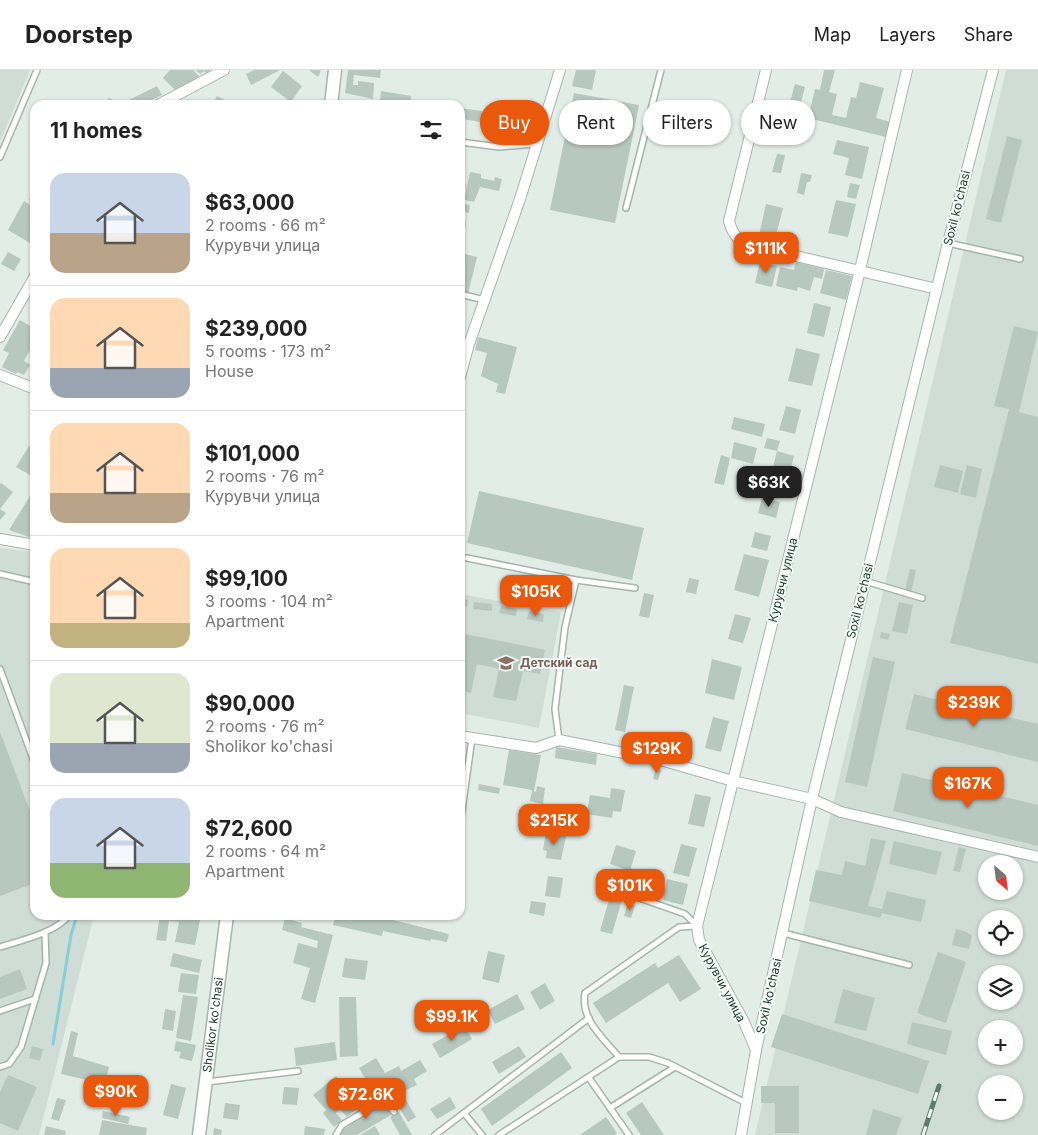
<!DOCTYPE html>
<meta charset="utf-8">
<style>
body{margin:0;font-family:Inter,sans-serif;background:#f6f6f6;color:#222;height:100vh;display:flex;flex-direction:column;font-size:19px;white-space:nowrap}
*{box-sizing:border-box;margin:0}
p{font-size:16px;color:#767676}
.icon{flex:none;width:28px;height:28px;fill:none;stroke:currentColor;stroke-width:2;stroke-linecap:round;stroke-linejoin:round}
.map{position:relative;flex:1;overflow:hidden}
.drawer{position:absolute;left:30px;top:30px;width:435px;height:820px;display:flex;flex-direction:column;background:#fff;border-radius:15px;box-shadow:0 1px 4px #0004}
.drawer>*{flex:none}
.hud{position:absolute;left:480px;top:30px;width:475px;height:45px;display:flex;gap:10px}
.needle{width:32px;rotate:152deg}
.buttons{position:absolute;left:978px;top:785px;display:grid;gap:10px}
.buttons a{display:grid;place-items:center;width:45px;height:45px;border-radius:50%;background:#fff;box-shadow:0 1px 4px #0004;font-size:25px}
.price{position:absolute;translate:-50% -42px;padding:0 11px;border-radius:10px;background:#ea580c;color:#fff;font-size:16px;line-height:32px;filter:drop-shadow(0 1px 2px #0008)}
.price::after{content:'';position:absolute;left:50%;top:30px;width:15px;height:11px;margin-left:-8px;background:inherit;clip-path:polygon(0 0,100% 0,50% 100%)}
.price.active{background:#222;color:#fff}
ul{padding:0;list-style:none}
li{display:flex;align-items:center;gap:15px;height:125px;padding:0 20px}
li+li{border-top:1px solid #e0e0e0}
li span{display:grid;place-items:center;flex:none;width:140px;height:100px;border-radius:15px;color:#555}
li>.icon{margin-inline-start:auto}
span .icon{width:60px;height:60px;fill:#fffc;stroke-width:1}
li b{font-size:21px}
h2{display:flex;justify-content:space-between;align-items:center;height:60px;padding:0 20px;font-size:21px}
.pill{padding:0 18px;border-radius:22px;background:#fff;box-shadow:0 1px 4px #0004;font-size:18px;line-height:45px}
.pill.active{background:#ea580c;color:#fff}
header{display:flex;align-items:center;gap:30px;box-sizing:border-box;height:70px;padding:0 25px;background:#fff;border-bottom:1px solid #e0e0e0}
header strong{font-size:24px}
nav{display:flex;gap:28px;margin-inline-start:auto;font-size:18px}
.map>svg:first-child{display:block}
</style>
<header>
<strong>Doorstep</strong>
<nav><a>Map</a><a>Layers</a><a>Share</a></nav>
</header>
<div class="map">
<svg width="1038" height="1065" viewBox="0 0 1038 1065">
<rect width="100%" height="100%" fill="#e2ede7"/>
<g fill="#d0ddd6" fill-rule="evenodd">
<path d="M0,0H30L0,72Z"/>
<path d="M1006,0H1038V1065H755ZM986,794H1014V821H986ZM986,849H1014V876H986ZM986,904H1014V931H986ZM986,959H1014V986H986ZM986,1014H1014V1041H986Z"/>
<path d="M0,478L35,482V845H94L39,1065H0Z"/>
<path d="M460,524L561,542L539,658L460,643Z"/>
</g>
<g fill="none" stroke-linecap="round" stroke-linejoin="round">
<path stroke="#87ced5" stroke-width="3" d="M53,974L71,865L77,845"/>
</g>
<g fill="#b7c8c0">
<path d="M170,0H193L199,6L192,13L181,20L179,17L175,20L163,8Z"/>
<path d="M196,0H210L206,3L204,1L200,4Z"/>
<path d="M254,0H280L251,15L246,4Z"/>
<path d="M309,0H321L318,7Z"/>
<path d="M348,0H381L380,8L354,5L353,15H358V11L374,13L373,29L345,23Z"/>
<path d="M576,0H596L592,20L572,16Z"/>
<path d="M824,0H835L829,22L837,24L832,45L846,48L851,27L856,28L860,12L884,18L876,48L890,52L886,67L808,48L815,19L820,20Z"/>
<path d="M283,1L302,16L291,32L271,17Z"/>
<path d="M795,14L805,17L797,48L786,46Z"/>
<path d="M157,16L162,25L141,35H119Z"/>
<path d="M381,21L411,26L410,35L380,31Z"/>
<path d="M574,23L639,35L615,153L550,140Z"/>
<path d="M217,26L234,35H212Z"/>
<path d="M109,28L119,33L118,35H105Z"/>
<path d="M355,30L372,32L371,35H355Z"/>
<path d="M460,38L482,41L481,52L462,49L460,54Z"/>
<path d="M1007,66L1022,70L1001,153L986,149Z"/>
<path d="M837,70L869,77L862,109L845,105L849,88L833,84Z"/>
<path d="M777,84L785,85L781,103L772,102Z"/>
<path d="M470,102L481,104V108L494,111L495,107L502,109L499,121L480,117L474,132L464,130Z"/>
<path d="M801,103L812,105L810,112H807L804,125L797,123Z"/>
<path d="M460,113L466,115L462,131L460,130Z"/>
<path d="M850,113L860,115L856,129L847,127Z"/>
<path d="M35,121V134L29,130Z"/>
<path d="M836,130L856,134L848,167L828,163Z"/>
<path d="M24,131L35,138V176L8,160Z"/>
<path d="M460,133L470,135L469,143L460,141Z"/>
<path d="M766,134L783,138L774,173L758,170Z"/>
<path d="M460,151L466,152L465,160L460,159Z"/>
<path d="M8,182L21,189L14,201L1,194Z"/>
<path d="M461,183L477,187L468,224L460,222Z"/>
<path d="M760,192L777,196L772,217L755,213Z"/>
<path d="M796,192L824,199L822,209L814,207L810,221L798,217L797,221L776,216L780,197L794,200Z"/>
<path d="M826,200L852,206L846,230L820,223Z"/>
<path d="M814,233L831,237L824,267L807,263Z"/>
<path d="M20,250L35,259V278L34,280L31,278L24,291L30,295L24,305L17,302L16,304L2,297L9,283L3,280Z"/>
<path d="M1014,256L1038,262L1019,342L1038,347V594L950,573L1009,339L994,336Z"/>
<path d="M478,267L517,277L505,324L496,322L498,314L481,306L487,283L475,280Z"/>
<path d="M796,278L820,284L812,316L788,311Z"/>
<path d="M786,336L801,340L795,364L779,360Z"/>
<path d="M734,347L765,354L762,367L731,359Z"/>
<path d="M35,359V371L30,367Z"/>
<path d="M767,368L780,371L777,381L764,378Z"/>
<path d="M734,372L757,378L753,394L731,388Z"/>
<path d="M29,376L35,379V397L30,405L16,397Z"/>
<path d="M777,381L794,386L785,422L768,418Z"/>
<path d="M721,385L730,388L724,415L714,413Z"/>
<path d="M940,395L963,401L958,423L934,417Z"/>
<path d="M967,395L982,399L976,428L960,424Z"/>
<path d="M1,413L13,422L0,439L6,443L0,450V414Z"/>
<path d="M35,418V469L9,460Z"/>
<path d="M479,421L644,458L632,510L467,473Z"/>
<path d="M762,428L780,432L776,448L758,443Z"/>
<path d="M755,462L771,466L767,481L751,477Z"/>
<path d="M744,484L769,490L759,527L734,520Z"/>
<path d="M910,499L916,500L911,523L905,521Z"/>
<path d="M689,508L699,510L696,524L686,522Z"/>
<path d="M644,523L654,525L649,548L639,546Z"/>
<path d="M460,528L468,530L467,537L460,536Z"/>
<path d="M474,532L492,534V541L473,539Z"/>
<path d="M899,532L913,535L907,564L892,561Z"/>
<path d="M501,536L517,539L516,546L499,543Z"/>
<path d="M529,541L544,544L543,552L527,549Z"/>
<path d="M735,544L751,548L743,573L728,569Z"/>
<path d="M881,562L890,564L888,570L880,568Z"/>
<path d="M460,563L545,580L540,604L523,601L516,631L493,627L499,599L477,594L471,623L460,621Z"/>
<path d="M873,587L895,592L867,717L845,712Z"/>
<path d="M712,589L742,597L734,630L705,623Z"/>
<path d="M624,615L634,617L625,662L615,660Z"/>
<path d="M914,624L1038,654V692L905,659Z"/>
<path d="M713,647L729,651L721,682L705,678Z"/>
<path d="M0,662L35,754V813L0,826Z"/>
<path d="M556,677L597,684L596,695L555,688Z"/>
<path d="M509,680L541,685L534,721L536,722L537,716L545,718L543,734L530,731L532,720L503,715Z"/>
<path d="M656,698L661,700L658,710L653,709Z"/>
<path d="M902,703L1038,735V776L893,741Z"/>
<path d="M479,714L500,718L499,724L478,720Z"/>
<path d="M611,718L625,720L621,742L613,741L612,748L587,744L590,725L610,728Z"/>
<path d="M695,724L711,727L704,757L688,754Z"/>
<path d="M544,740L570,744L567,762L541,758Z"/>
<path d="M546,762L566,766L561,790L546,788L547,781L543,780Z"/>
<path d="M871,768L886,771L868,836L882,839L887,821L926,830L921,852L882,843L880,848L809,831L816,800L842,805L845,791L865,796Z"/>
<path d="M894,771L942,782L936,805L889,794Z"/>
<path d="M681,774L697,778L689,807L673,803Z"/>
<path d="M616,775L636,781L630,801L610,794Z"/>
<path d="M959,777L966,779L960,802L953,801Z"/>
<path d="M548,806L563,808L560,828L545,826Z"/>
<path d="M609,807L621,809L619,818L607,816Z"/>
<path d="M667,809L688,814L683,835L663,830Z"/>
<path d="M610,826L622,830L612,864L600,861Z"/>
<path d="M531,831L546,833L544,846L529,843Z"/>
<path d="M628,833L635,835L631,848L624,846Z"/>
<path d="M160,845H201L195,875L175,872L179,852L169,851L166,871L156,870Z"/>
<path d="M263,845H281L280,850Z"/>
<path d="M336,845H373L449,864L447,872L431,869L430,871L383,861L382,866L333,855Z"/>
<path d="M285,848L302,853L301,857L333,865L315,933L301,929L310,898L293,893L298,873L317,878L318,871L282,860Z"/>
<path d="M956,859L967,862L972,866L969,879L952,875Z"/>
<path d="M488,881L505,885L499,913L482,909Z"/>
<path d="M938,882L966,892L946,953L917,943Z"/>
<path d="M173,883L202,890L199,903L170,896Z"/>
<path d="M679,885L701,919L680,932L668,913L606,953L593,933L655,893L658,898Z"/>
<path d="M345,888L368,891L365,910L342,907Z"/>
<path d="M20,899L27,919L0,929V907Z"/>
<path d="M181,903L199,905L196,924L178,922Z"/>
<path d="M545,913L555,931L540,940L530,922Z"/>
<path d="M843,919L875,928L866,961L834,953Z"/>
<path d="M517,924L525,939L495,954L488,940Z"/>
<path d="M183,925L198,927L191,971L176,968Z"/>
<path d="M339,927H356L358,986L340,987Z"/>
<path d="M165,939L176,941L173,961L162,959Z"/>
<path d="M782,944L929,991L918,1024L771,977Z"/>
<path d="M912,952L952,961L946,985L907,974Z"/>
<path d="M464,956L472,969L440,988L432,974Z"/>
<path d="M71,961L78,963L73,986L109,997L105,1014L61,1004Z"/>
<path d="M176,971L196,975L192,991L179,988L181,982L174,981Z"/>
<path d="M335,972L337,990L296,996L294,978Z"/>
<path d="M32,976L43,979L40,991L29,988Z"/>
<path d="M519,976L526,987L499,1004L492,992Z"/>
<path d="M561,982L572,998L492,1056L481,1039Z"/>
<path d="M376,988L385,1003L399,996L401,1001L420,990L427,1001L414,1009L417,1015L401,1022L416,1047L408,1052L391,1024L399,1020L395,1013L382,1021L375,1009L368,1013L359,998Z"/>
<path d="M8,1005L37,1017L18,1061L0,1053V1022Z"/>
<path d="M336,1006L360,1036L347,1047L340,1039L336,1043L342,1050L334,1057L323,1043L326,1040L313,1025Z"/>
<path d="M171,1014L186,1018L178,1049L163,1045Z"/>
<path d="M761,1016H799V1063H775V1033H761Z"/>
<path d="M284,1017L299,1018L297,1035L282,1034Z"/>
<path d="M450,1027L456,1038L437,1049L430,1039Z"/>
<path d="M57,1028L66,1030L59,1051L51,1049Z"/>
<path d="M382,1031L391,1045L357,1065H340L338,1062L349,1056L347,1052Z"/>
<path d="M642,1032L664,1065H641L626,1043Z"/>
<path d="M225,1033L240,1035L238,1050L223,1048Z"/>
<path d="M873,1039L902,1048L896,1065H866Z"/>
<path d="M103,1041L130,1047L128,1054L102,1048Z"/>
<path d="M399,1042L412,1065H400L390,1047Z"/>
<path d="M606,1047L617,1063L614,1065H580Z"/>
<path d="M102,1050L147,1058L146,1065H99Z"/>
<path d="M46,1056L66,1061L65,1065H44Z"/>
<path d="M305,1056L325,1059L324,1065H304Z"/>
<path d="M375,1056L380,1065H360Z"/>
<path d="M214,1058L222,1060L221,1065H213Z"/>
</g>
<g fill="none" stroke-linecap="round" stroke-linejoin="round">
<g stroke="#a4b5ae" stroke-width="8">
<g id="service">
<path d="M460,72L499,77L536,74"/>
<path d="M0,87L37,0"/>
<path d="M626,138L661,0"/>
<path d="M948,173L1020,189"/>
<path d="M460,224L484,230"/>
<path d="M467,488L576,510L565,557L555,639L559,670"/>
<path d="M0,504L35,512"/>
<path d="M576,510L635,518"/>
<path d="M865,511L922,528"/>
<path d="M0,599L35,694"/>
<path d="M460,755L472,668"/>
<path d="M631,825L685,844L697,856L679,857L585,923C580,949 603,968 619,987H649L668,993L746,1033"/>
<path d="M783,863L909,895"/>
<path d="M0,877C19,871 58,862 69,845"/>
<path d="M0,941L35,929"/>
<path d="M0,997L9,994L21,977L46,893L45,862"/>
<path d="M589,1008L629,1065"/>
<path d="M207,1012L298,1001"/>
<path d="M610,1038L675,997"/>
<path d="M464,1043L482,1065"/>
<path d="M336,1065L342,1055L379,1033L384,1030L394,1042"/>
<path d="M435,1065L589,948"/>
<path d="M499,1065L619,987"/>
</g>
</g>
<g stroke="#a4b5ae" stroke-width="12">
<g id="minor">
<path d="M766,0L729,151C733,167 739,170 753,176L937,219"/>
<path d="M158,35L224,0"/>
<path d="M0,267L35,206"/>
<path d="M0,305L35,319"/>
<path d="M460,307L469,274L520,129L560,0"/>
<path d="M0,469L35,475"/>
<path d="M460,666L536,678L559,670L664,691L733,711L812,729L841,742L1038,787"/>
<path d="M756,980L744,952L699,870L697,856L860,200L907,0"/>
<path d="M741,1065L756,980L812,729L948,173L993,0"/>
</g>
</g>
<g stroke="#a4b5ae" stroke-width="15">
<g id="tertiary">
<path d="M331,35L335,0"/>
<path id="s1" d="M199,1065L227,845"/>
</g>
</g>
<use href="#service" stroke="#fff" stroke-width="5"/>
<use href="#minor" stroke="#fff" stroke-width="10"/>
<use href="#tertiary" stroke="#fff" stroke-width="12"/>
<g stroke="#5b7b70" stroke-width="5">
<path id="rail" d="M923,1065L939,1016"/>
</g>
<use href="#rail" stroke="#f3f9f6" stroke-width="3" stroke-dasharray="9" stroke-linecap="butt"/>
</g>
<defs>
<g id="school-bare" transform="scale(1.35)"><path d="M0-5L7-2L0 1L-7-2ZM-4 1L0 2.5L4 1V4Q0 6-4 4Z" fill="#8d6e63" stroke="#f3f9f6" stroke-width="2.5" paint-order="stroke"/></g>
</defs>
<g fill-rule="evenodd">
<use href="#school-bare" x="506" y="593"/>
</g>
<g text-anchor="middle" stroke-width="4" stroke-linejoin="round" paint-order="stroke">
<g font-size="12" fill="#213f35" stroke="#f3f9f6">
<text transform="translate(957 138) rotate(-76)" y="4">Soxil ko'chasi</text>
<text transform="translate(783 510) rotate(-76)" y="4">Курувчи улица</text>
<text transform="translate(860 531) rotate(-76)" y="4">Soxil ko'chasi</text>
<text transform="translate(722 913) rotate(62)" y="4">Курувчи улица</text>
<text transform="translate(769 926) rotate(-77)" y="4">Soxil ko'chasi</text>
<text dy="4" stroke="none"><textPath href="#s1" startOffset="111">Sholikor ko'chasi</textPath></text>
</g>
<g font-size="12" font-weight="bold" fill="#785e54" stroke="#f3f9f6" text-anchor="start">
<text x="520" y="597">Детский сад</text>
</g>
</g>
</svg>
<div class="buttons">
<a><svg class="needle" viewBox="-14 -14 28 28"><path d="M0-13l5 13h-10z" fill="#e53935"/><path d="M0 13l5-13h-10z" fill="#767676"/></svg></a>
<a><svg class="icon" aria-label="locate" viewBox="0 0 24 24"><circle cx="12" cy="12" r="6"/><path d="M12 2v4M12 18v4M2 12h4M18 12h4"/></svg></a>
<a><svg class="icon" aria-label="layers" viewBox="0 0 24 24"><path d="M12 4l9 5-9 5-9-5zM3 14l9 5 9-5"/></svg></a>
<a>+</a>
<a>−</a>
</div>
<b class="price" style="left:766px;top:204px">$111K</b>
<b class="price active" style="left:769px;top:438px">$63K</b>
<b class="price" style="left:536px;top:547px">$105K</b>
<b class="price" style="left:974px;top:658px">$239K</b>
<b class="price" style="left:657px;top:704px">$129K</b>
<b class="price" style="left:968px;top:739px">$167K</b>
<b class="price" style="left:554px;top:776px">$215K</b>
<b class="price" style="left:630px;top:841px">$101K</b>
<b class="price" style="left:452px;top:972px">$99.1K</b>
<b class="price" style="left:116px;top:1047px">$90K</b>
<b class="price" style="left:366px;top:1050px">$72.6K</b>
<div class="hud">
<a class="pill active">Buy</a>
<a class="pill">Rent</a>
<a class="pill">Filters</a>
<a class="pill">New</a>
</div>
<section class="drawer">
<h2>11 homes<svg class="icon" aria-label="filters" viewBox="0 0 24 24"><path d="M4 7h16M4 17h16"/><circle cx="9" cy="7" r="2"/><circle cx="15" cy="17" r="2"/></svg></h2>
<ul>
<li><span style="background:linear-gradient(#c9d6e8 60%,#b9a48a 0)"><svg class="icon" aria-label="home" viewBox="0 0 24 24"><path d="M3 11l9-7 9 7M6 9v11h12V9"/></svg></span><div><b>$63,000</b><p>2 rooms · 66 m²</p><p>Курувчи улица</p></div></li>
<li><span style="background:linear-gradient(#ffd9b3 70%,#9aa5b1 0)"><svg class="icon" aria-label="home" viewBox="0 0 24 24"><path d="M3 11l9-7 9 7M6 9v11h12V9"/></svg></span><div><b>$239,000</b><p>5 rooms · 173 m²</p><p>House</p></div></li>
<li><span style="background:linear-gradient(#ffd9b3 70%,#b9a48a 0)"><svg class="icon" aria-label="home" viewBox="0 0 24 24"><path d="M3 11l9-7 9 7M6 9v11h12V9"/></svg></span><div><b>$101,000</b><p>2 rooms · 76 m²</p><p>Курувчи улица</p></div></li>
<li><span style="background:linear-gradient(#ffd9b3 75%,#c2b280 0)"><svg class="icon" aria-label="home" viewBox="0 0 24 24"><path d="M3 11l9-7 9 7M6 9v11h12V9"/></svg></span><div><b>$99,100</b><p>3 rooms · 104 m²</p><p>Apartment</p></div></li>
<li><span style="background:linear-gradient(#dfe7d0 70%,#9aa5b1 0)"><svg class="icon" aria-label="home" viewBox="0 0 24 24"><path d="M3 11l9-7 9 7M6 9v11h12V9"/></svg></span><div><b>$90,000</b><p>2 rooms · 76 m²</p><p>Sholikor ko'chasi</p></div></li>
<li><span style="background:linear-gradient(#c9d6e8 65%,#8fb573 0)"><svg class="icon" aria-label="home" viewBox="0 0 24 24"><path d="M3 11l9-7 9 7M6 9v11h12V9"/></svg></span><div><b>$72,600</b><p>2 rooms · 64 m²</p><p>Apartment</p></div></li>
</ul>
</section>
</div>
